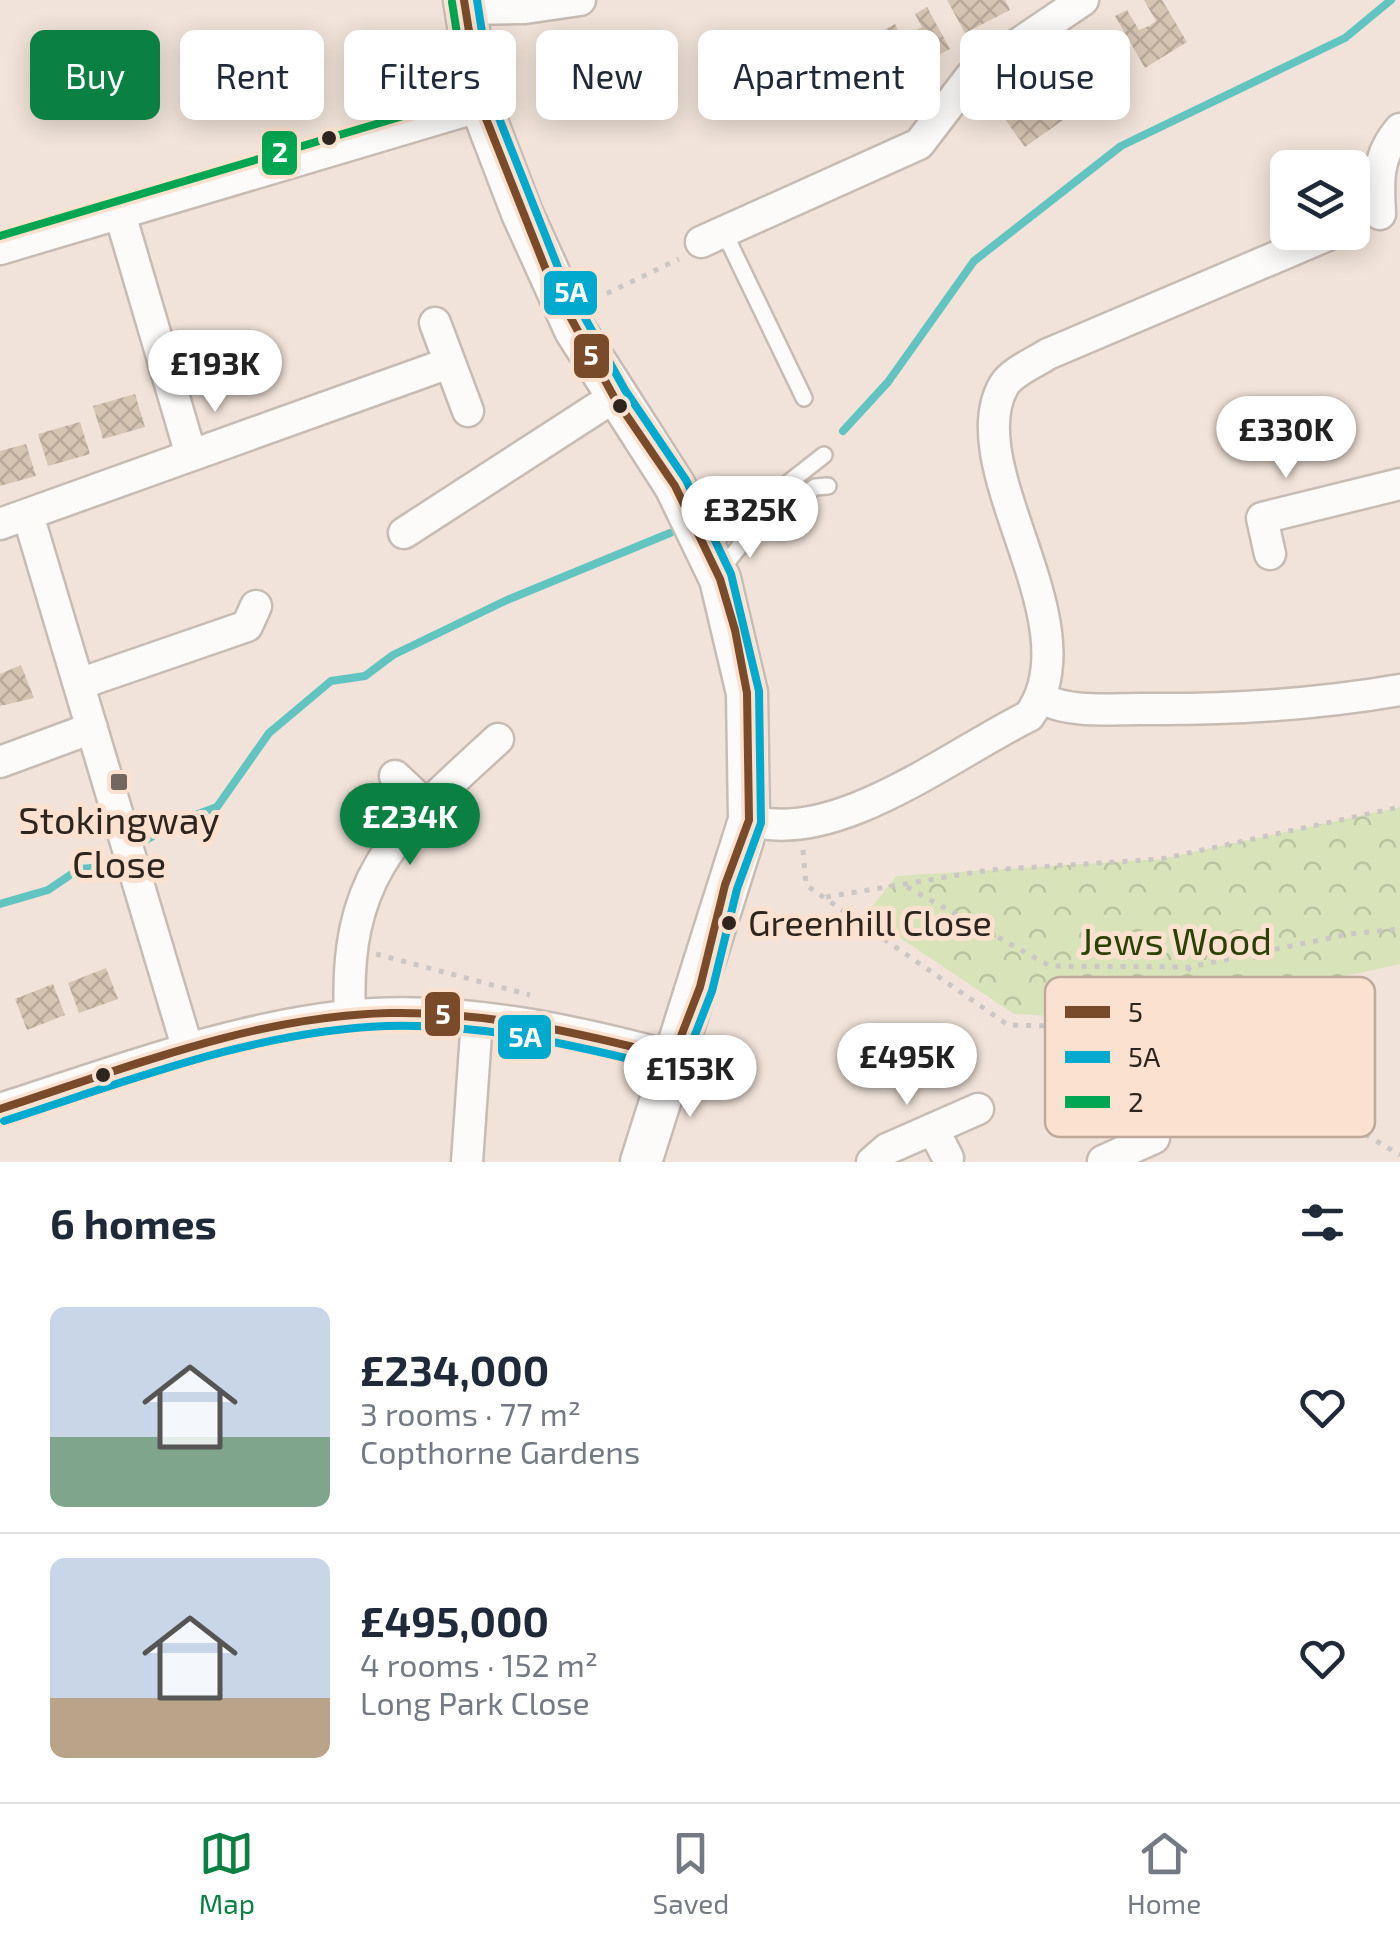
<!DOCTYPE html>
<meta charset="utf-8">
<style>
body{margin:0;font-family:"Exo 2",sans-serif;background:#f6f6f7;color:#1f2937;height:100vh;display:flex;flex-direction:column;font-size:38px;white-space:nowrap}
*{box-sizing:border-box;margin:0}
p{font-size:32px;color:#747a83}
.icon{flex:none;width:55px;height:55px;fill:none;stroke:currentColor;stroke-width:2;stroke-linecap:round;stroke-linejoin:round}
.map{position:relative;height:1162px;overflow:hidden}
.side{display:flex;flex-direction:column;background:#fff;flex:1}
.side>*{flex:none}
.top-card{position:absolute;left:30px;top:30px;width:1340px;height:90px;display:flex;gap:20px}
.buttons{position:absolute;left:1270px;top:150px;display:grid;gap:20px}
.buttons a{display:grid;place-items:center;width:100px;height:100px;border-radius:15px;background:#fff;box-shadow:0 5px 25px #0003;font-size:50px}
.price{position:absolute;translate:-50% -85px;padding:0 22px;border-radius:35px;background:#fff;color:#222;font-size:32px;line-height:65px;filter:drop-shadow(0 2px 5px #0008)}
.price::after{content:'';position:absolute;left:50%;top:60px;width:30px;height:22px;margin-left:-15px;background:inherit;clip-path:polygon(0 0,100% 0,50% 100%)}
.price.selected{background:#0b8043;color:#fff}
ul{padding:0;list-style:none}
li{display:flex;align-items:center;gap:30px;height:250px;padding:0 50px}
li+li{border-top:2px solid #e0e1e3}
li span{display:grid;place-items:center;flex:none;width:280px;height:200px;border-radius:15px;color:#555}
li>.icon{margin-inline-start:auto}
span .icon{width:120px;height:120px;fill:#fffc;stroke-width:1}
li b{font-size:42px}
h2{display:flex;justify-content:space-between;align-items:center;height:120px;padding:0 50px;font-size:42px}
.tag{padding:0 35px;border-radius:15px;background:#fff;box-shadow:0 5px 25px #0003;font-size:35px;line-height:90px}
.tag.selected{background:#0b8043;color:#fff}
.tabs{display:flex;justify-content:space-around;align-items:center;height:140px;border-top:2px solid #e0e1e3;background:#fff;font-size:28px;color:#747a83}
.tabs a{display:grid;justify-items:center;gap:5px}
.tabs .selected{color:#0b8043}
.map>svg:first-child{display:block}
</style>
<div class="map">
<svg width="1400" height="1162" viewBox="0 0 1400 1162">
<defs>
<pattern id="forest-crowns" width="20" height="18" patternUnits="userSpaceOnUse" patternTransform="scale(2.5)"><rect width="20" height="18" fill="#d8e3ba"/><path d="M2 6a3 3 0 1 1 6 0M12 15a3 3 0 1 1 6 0" fill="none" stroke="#bac39f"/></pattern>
<pattern id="building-cross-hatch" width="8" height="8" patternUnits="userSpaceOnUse" patternTransform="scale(2.5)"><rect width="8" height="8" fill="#d6c4b2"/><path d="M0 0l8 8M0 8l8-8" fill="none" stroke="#b8a899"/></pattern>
</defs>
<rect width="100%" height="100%" fill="#f1e3d9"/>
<path fill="url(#forest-crowns)" d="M1400,807V964L1236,1001L1247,1062L1149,1021L1014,1014L866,915L896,876L1161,859Z"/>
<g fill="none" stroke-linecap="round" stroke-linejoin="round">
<g stroke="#62c4c1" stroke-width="8">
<path d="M843,431L888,382L974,261L1121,146L1345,38L1391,0"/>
<path d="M146,840L176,822L217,807L269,733L331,681L365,676L393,655L507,600L670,533"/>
<path d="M0,904L48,890L79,869L103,867"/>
</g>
</g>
<g fill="url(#building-cross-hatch)">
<path d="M947,0H1005L1010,10L965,33Z"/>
<path d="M1144,0H1162L1187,42L1145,68L1115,16L1127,10L1139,30L1149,26L1156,21Z"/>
<path d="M927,7L950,49L905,73L883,31L895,24L902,38L922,27L915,14Z"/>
<path d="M1095,30L1119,72L1075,97L1052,60L1072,46L1078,57L1090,51L1082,38Z"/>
<path d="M1038,79L1066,118L1025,147L999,111L1011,102L1017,112L1035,99L1026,87Z"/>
<path d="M135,394L145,427L103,439L93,406Z"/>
<path d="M80,422L90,454L48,466L38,434Z"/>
<path d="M26,444L36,476L0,486V451Z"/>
<path d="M21,665L34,698L0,706V674Z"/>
<path d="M106,968L118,999L79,1013L68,983Z"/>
<path d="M53,984L65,1015L27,1030L15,999Z"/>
</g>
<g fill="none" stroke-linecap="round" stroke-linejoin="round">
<g stroke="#c7bcb4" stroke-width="20">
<g id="lane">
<path d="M724,232L804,398"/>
<path d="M709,545L824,455"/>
<path d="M720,571L747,537L815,487L828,486"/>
</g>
</g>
<g stroke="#c7bcb4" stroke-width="35">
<g id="street">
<path d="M465,9L525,8L580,0"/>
<path d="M120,214L191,455"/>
<path d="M1380,214C1378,181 1377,155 1400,129"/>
<path d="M701,242L919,144L971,76L1083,0"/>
<path d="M0,249L481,106"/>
<path d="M435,323L468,411"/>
<path d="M28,515L188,1050"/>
<path d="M0,524L449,363"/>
<path d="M404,533L614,397"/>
<path d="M1270,554L1262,518L1400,484"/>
<path d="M79,684L247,626L256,606"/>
<path d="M1042,699C1072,713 1107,709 1140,709C1228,710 1313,705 1400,690"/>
<path d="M0,762L92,728"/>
<path d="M395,776L426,805"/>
<path d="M749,820C835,847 953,753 1029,716C1096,625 956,467 1004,385C1012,372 1034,363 1048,354L1335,232"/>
<path d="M350,1016C343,872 400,829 498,739"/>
<path d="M0,1109C113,1073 228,1029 347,1016C455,1005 570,1029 673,1057"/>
<path d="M933,1129L948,1158"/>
<path d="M1103,1161L1154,1138"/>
<path d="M467,1162L477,1019"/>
<path d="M872,1162L887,1149L978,1109"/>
</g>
</g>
<g stroke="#c7bcb4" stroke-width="45">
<path id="secondary" d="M464,0L481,106L522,213L575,330L675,486L720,579L747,693L749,820L641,1162"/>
</g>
<g stroke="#ccc7c4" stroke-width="5" stroke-dasharray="5 8" stroke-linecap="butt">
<path d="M595,299L679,259"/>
<path d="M803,850L806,885L1008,1025L1147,1028L1297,1094L1400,1155"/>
<path d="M907,887L1050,966L1190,967L1349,934L1400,929"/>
<path d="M826,897L989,870L1161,859L1400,807"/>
<path d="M376,954L530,995"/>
<path d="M1190,967L1166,1008L1252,1031"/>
<path d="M1348,1124L1360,1104"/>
</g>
<use href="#lane" stroke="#fdfbf9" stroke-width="15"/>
<use href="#street" stroke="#fdfbf9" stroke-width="30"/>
<use href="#secondary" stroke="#fdfbf9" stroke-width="40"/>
<g stroke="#fbe1cf" stroke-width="15">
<path id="bus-1" d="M0,1109C126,1068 255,1016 389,1013C486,1011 580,1033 673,1057L700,987L725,885L749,820L747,693L735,630L720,579L675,486L614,397L550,280L481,106L464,0"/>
</g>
<g stroke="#fbe1cf" stroke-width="15">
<path id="bus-2" d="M4,1121C128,1081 255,1031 386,1026C483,1023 578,1046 671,1069L684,1063L712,991L737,889L761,823L759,691L731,574L686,480L625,390L561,275L493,103L477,0"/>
</g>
<g stroke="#fbe1cf" stroke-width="15">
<path id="bus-3" d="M0,236L467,97L452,2"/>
</g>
<use href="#bus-1" stroke="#7a4b2a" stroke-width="8"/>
<use href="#bus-2" stroke="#00a9ce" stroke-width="8"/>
<use href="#bus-3" stroke="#00a651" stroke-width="8"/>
</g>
<g fill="#2e251e" stroke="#fbe1cf" stroke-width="4">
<circle cx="329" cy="138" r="9"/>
<circle cx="620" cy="406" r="9"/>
<circle cx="729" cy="923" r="9"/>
<circle cx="103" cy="1075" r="9"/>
</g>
<rect fill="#72685f" stroke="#fbe1cf" stroke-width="4" x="109" y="772" width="20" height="20" rx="5"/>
<g text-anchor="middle" stroke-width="10" stroke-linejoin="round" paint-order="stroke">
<g font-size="36" fill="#2e251e" stroke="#fbe1cf" text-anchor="start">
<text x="748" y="936">Greenhill Close</text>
</g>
<g font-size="38" fill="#2e251e" stroke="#fbe1cf">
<text x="119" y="834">Stokingway<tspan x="119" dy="44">Close</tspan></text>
</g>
<g font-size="38" fill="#2a4004" stroke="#fbe1cf">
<text x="1176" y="955">Jews Wood</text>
</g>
</g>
<rect x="1045" y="977" width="330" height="160" rx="15" fill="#fbe1cf" stroke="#bea99a" stroke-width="2.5"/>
<rect x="1065" y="1006" width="45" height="12" fill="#7a4b2a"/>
<rect x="1065" y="1051" width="45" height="12" fill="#00a9ce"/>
<rect x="1065" y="1096" width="45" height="12" fill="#00a651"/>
<g font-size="28" fill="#2e251e">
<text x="1128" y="1022">5</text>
<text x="1128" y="1067">5A</text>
<text x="1128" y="1112">2</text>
</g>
<g stroke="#fbe1cf" stroke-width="4">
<rect x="260" y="129" width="39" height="48" rx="10" fill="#00a651"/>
<rect x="542" y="269" width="57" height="48" rx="10" fill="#00a9ce"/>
<rect x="572" y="332" width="39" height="48" rx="10" fill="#7a4b2a"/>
<rect x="423" y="990" width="39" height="48" rx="10" fill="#7a4b2a"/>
<rect x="496" y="1013" width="57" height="48" rx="10" fill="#00a9ce"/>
</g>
<g font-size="28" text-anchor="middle" font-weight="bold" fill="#fff">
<text x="280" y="162">2</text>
<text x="571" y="302">5A</text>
<text x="591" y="365">5</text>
<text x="443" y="1024">5</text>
<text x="525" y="1047">5A</text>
</g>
</svg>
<div class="buttons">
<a><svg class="icon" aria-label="layers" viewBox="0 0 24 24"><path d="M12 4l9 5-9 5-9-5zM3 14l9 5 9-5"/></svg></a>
</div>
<b class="price" style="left:215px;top:415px">£193K</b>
<b class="price" style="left:1286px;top:481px">£330K</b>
<b class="price" style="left:750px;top:561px">£325K</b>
<b class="price selected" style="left:410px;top:868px">£234K</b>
<b class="price" style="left:907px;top:1108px">£495K</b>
<b class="price" style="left:690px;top:1120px">£153K</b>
<div class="top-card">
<a class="tag selected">Buy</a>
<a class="tag">Rent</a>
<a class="tag">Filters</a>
<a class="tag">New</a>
<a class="tag">Apartment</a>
<a class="tag">House</a>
</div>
</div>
<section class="side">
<h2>6 homes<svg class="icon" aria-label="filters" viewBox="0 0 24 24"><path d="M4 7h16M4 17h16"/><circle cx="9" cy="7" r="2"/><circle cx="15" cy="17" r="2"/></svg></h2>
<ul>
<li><span style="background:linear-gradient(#c9d6e8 65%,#7fa58c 0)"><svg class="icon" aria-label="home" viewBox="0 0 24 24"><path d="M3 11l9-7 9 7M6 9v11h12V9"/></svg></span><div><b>£234,000</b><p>3 rooms · 77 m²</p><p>Copthorne Gardens</p></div><svg class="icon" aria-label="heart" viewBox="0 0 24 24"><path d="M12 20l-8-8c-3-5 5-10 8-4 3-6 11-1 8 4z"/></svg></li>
<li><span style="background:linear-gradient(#c9d6e8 70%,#b9a48a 0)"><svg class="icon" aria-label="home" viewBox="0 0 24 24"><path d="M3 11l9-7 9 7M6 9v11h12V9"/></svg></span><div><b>£495,000</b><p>4 rooms · 152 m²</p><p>Long Park Close</p></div><svg class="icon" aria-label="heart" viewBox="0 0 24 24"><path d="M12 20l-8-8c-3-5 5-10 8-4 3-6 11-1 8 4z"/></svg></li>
</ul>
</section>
<nav class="tabs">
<a class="selected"><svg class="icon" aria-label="map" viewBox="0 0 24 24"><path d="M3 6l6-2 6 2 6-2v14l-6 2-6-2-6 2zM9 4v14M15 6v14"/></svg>Map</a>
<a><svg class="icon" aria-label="saved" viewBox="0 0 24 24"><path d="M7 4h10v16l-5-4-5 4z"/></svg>Saved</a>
<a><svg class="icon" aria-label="home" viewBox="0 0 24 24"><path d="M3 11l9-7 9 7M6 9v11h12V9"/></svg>Home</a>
</nav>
